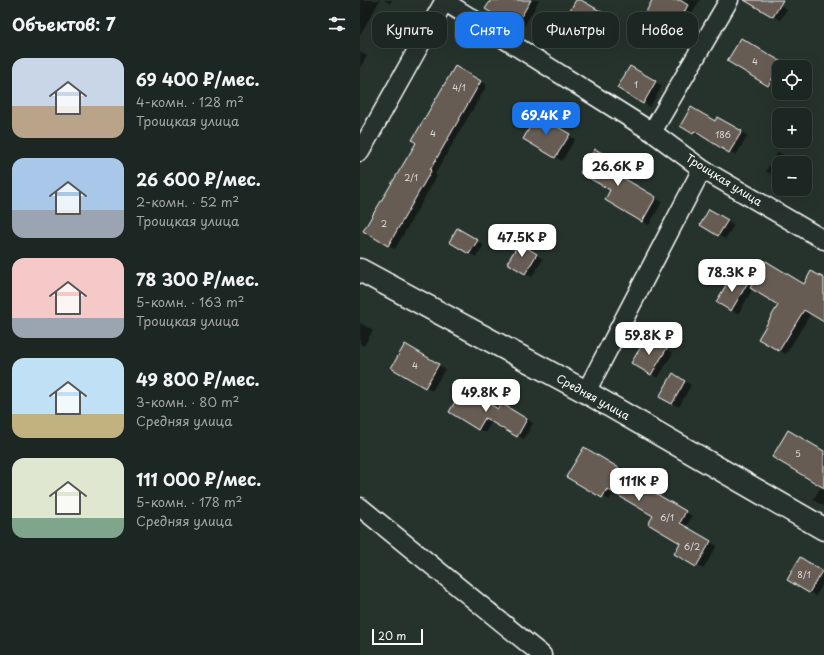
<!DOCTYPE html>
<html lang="ru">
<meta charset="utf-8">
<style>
body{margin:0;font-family:"Playpen Sans",sans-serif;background:#29322f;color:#f1f3f6;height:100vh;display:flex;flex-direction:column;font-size:15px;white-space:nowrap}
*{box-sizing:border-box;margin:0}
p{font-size:13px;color:#a0a5a5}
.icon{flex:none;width:22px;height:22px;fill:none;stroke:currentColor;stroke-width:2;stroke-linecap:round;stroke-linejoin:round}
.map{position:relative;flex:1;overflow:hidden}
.details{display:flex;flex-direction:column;background:#1c2622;width:360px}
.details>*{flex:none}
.guide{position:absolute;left:12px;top:12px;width:380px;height:36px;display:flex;gap:8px}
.controls{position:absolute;left:412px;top:60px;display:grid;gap:8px}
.controls a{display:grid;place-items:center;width:40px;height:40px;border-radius:8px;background:#1c2622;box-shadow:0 4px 16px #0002,0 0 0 1px #3a4340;font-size:20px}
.scale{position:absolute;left:12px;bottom:10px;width:51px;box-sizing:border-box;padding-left:4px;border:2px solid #fff;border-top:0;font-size:11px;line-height:14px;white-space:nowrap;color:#fff;-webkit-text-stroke:3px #26332d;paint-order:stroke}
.price{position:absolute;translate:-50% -34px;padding:0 9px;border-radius:8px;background:#fff;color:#222;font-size:13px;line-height:26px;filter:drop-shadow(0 1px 2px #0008)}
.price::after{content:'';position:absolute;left:50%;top:24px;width:12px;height:9px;margin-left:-6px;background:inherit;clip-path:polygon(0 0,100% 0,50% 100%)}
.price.active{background:#1a73e8;color:#fff}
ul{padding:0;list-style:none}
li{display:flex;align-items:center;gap:12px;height:100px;padding:0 12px}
li span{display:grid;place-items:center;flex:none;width:112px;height:80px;border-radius:12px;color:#555}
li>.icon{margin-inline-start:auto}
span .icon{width:48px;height:48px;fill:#fffc;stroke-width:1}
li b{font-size:17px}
h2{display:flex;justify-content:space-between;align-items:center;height:48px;padding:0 12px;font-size:17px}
.pill{padding:0 14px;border-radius:12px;background:#1c2622;box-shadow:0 4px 16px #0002,0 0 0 1px #3a4340;font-size:14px;line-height:36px}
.pill.active{background:#1a73e8;color:#fff}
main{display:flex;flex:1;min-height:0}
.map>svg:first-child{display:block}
</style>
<main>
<section class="details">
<h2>Объектов: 7<svg class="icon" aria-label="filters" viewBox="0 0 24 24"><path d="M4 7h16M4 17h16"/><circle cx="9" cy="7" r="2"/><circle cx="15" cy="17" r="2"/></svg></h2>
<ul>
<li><span style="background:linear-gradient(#c9d6e8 60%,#b9a48a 0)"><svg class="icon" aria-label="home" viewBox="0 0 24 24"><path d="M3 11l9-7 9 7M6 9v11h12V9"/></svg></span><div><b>69 400 ₽/мес.</b><p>4-комн. · 128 m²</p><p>Троицкая улица</p></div></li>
<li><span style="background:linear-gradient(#a9c7e8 65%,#9aa5b1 0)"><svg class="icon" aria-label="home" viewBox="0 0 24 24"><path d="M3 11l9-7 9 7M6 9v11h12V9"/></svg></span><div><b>26 600 ₽/мес.</b><p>2-комн. · 52 m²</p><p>Троицкая улица</p></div></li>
<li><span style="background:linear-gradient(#f6c9c9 75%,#9aa5b1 0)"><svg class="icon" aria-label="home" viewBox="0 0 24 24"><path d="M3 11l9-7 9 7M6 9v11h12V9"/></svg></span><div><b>78 300 ₽/мес.</b><p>5-комн. · 163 m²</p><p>Троицкая улица</p></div></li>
<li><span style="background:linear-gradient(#bfe0f5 70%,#c2b280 0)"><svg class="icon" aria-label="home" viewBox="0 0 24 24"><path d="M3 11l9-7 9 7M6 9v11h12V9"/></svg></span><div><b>49 800 ₽/мес.</b><p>3-комн. · 80 m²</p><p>Средняя улица</p></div></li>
<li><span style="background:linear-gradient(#dfe7d0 75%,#7fa58c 0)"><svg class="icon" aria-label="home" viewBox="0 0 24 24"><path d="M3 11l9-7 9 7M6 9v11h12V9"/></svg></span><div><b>111 000 ₽/мес.</b><p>5-комн. · 178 m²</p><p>Средняя улица</p></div></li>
</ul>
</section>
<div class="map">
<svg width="464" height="655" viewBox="0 0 464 655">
<rect width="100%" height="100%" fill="#26332d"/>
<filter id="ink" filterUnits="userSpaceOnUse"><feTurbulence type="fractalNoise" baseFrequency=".025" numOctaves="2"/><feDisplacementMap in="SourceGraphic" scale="8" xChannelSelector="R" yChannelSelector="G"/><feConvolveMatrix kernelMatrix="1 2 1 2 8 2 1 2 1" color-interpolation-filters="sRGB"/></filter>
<g filter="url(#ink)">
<g fill="#0007">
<path d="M0,0H20L0,35Z"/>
<path d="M24,0H32L30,4Z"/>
<path d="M132,0H179L162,30L127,9Z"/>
<path d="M217,0L255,21L244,40L207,19Z"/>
<path d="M294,0H340L321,33L286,13Z"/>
<path d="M392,0H412L427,9L420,20L390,2Z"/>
<path d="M381,39L428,66L419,67V82L415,88L369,61Z"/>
<path d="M0,52L7,56L0,68Z"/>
<path d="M95,67L127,85L75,174L77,176L35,249L4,231L57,142Z"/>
<path d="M270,67L302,86L290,107L258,88Z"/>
<path d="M177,116L215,139L202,161L164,138Z"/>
<path d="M358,118L388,136L376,155L341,134L340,137L321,125L355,122Z"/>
<path d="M235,150L259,164L254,173L302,202L289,225L246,200L251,190Z"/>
<path d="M418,152L438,163H419V179L406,171Z"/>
<path d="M445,167L448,169L445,174Z"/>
<path d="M350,210L374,225L365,239L341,225Z"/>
<path d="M98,230L124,245L116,257L90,242Z"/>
<path d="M159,245L183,259L172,277L149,263Z"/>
<path d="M372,276L391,287L444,285L464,279V321L451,313L426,354L400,339L420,305L393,289L378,314L358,302Z"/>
<path d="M0,323L13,330L4,346L0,344Z"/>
<path d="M287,338L313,353L298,378L273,363Z"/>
<path d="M45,345L85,369L72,391L32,368Z"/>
<path d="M313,375L331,385L319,407L300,396Z"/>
<path d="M142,405L173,423L164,439L132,421L125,433L90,412L138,410Z"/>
<path d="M224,449L265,473L263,476L332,516L326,527L357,546L343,569L315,553L322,543L294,516L254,492L249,500L208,477Z"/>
<path d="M464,482V506L453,500Z"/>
<path d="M440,559L464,573V582L456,596L428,579Z"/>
</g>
<g fill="#665b52" stroke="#fff">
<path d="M131,0H171L155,27L125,9Z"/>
<path d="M216,0H221L249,16L237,37L205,19Z"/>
<path d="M292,0H320L328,5L314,31L285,14Z"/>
<path d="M384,0H423L413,17Z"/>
<path d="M381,38L422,62L408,86L367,61Z"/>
<path d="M95,66L121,81L70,170L71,171L28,246L3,231L56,143L52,140Z"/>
<path d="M270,66L296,81L283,104L257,88Z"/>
<path d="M331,107L355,121L357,117L382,131L369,153L334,131L333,134L320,126Z"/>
<path d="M177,115L210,134L195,158L163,139Z"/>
<path d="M235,149L253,159L248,169L296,197L282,222L245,200L250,190L220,173Z"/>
<path d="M349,209L368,220L358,236L340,225Z"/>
<path d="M97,228L118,240L109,254L89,242Z"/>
<path d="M159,243L177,254L165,274L147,263Z"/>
<path d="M406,261L444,284L451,271L464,278V322L444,310L419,351L398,339L418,305L390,288Z"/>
<path d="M372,275L387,284L371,311L356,302Z"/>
<path d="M287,337L307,348L291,375L271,363Z"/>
<path d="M45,344L79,364L65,388L31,368Z"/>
<path d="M313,373L325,381L312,404L299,397Z"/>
<path d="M103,388L138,409L141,403L167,419L157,437L125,418L118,430L89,412Z"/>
<path d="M428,430L464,451V488L412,457Z"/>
<path d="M224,447L259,468L257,471L326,511L320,523L351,541L336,567L314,554L320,543L288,524L293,516L247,489L242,498L206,477Z"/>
<path d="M440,557L462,571L449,593L427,580Z"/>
</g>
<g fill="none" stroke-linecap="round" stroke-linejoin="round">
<g stroke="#fff" stroke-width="21">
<g id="minor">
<path d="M84,1L292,132L342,169L464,240"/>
<path d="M292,132L369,0"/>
<path d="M0,152L85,0"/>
<path d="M226,392L342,169"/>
<path d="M0,507L182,655"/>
</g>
</g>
<g stroke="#fff" stroke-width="25">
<path id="tertiary" d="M0,270L226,392L464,529"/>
</g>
<use href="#minor" stroke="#26332d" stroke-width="18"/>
<use href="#tertiary" stroke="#26332d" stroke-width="22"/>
</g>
</g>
<g text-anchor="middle" stroke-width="4" stroke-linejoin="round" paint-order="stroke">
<g font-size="9" fill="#d9d6d4">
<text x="395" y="65">4</text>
<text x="276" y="88">1</text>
<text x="99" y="91">4/1</text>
<text x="73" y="137">4</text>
<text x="363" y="138">186</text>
<text x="51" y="181">2/1</text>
<text x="24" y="227">2</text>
<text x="55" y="369">4</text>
<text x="438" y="457">5</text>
<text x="307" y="521">6/1</text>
<text x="332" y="550">6/2</text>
<text x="444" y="578">8/1</text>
</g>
<g font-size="11" fill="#fff" stroke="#26332d">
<text transform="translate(364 180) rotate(32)" y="4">Троицкая улица</text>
<text transform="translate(233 397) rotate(29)" y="4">Средняя улица</text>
</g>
</g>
</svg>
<div class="controls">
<a><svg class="icon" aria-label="locate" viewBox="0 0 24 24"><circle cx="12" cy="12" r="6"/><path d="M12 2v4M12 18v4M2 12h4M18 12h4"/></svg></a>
<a>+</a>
<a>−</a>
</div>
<div class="scale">20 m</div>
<b class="price active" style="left:186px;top:136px">69.4K ₽</b>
<b class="price" style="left:258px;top:187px">26.6K ₽</b>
<b class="price" style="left:162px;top:258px">47.5K ₽</b>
<b class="price" style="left:372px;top:293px">78.3K ₽</b>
<b class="price" style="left:289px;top:356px">59.8K ₽</b>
<b class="price" style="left:126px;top:413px">49.8K ₽</b>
<b class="price" style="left:279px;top:502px">111K ₽</b>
<div class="guide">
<a class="pill">Купить</a>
<a class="pill active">Снять</a>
<a class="pill">Фильтры</a>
<a class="pill">Новое</a>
</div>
</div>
</main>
